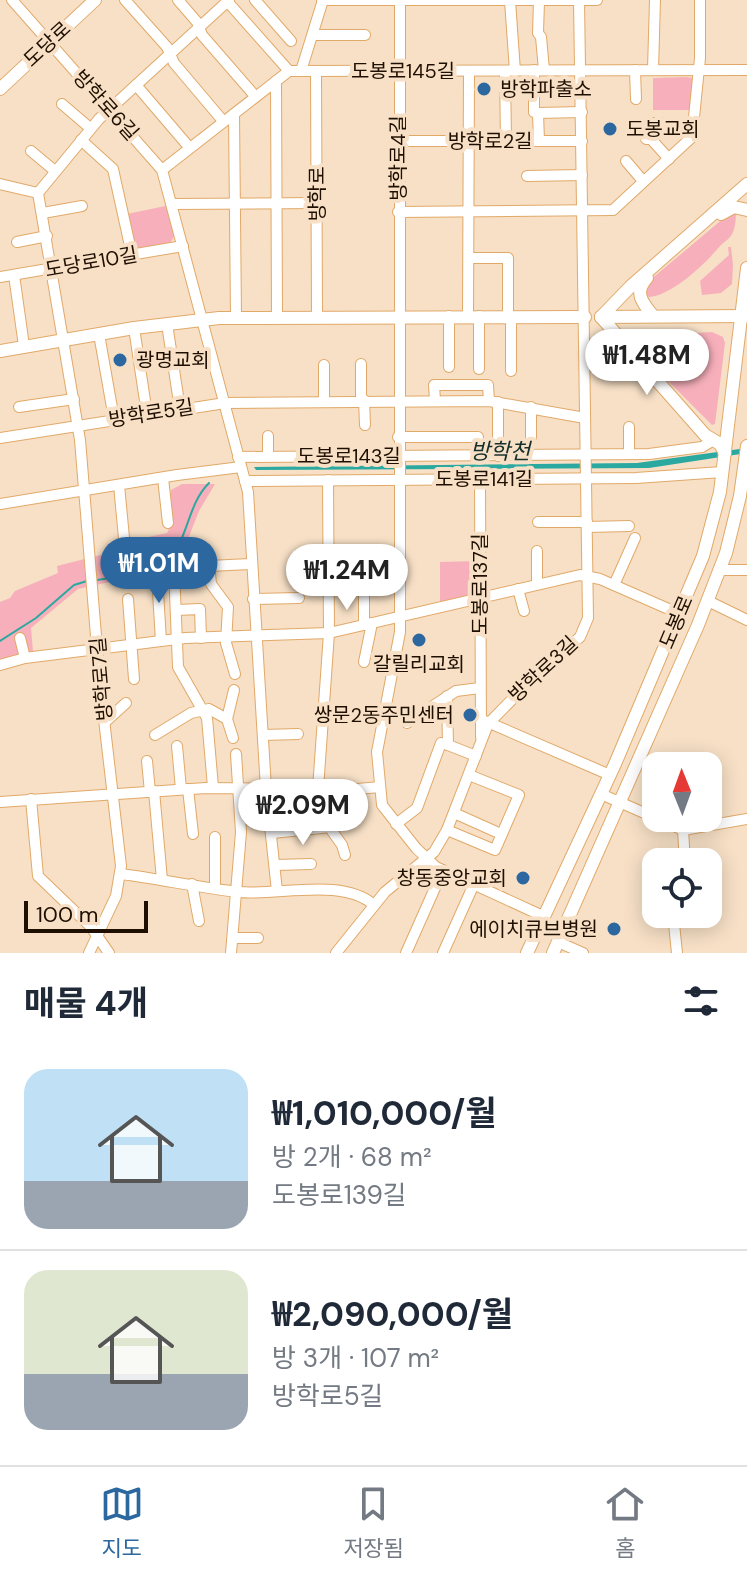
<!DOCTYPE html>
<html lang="ko">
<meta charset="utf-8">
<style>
body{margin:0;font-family:"DM Sans","Noto Sans KR",sans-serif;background:#f2f2f3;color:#1f2937;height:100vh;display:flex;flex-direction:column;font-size:30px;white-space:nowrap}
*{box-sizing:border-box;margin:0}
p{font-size:26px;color:#747a83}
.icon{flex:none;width:44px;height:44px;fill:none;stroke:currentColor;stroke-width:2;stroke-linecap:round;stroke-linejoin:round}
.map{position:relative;height:953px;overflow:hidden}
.side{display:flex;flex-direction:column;background:#fff;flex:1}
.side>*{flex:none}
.needle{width:52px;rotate:359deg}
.controls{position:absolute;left:642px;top:752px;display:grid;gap:16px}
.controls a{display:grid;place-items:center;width:80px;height:80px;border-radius:16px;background:#fff;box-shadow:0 4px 20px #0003;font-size:40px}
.scale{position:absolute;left:24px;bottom:20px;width:124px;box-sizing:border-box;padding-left:8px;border:4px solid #1f0f00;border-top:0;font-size:22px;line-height:28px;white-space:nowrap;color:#1f0f00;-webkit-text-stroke:6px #f7e0c6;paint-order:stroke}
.price{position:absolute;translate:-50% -68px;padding:0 18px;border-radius:28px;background:#fff;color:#222;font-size:26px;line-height:52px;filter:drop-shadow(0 2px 4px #0008)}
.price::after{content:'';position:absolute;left:50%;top:48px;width:24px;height:18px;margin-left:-12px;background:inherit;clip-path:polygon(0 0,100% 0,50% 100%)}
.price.selected{background:#2c689f;color:#fff}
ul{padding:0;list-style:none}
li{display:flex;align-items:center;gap:24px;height:200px;padding:0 24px}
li+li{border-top:2px solid #e0e1e3}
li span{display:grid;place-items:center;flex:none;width:224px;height:160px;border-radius:24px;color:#555}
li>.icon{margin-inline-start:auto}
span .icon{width:96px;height:96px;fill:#fffc;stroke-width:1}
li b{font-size:34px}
h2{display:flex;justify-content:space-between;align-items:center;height:96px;padding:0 24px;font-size:34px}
.dock{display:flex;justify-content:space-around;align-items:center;height:112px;border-top:2px solid #e0e1e3;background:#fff;font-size:22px;color:#747a83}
.dock a{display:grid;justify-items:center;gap:4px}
.dock .selected{color:#2c689f}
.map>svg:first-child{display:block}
</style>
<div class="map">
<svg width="747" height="953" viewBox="0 0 747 953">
<rect width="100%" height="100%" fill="#f7e0c6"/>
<g fill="#f7b0bb">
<path d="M687,77L692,78V110H653V78Z"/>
<path d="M170,205L176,233L169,245L135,251L127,214Z"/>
<path d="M731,212L736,213C736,219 735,227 733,232C731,238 725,241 720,246C705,264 673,295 649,297L643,293L649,281Z"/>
<path d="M728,247H731L733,265L732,284L721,293L702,295L700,281L729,255Z"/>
<path d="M712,332L723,337L725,343L715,424L712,425L666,379L630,337Z"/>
<path d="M182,484H215L199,511L186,544L181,553L163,563L127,578L78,589L31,628L33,651L0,661V602L10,598L15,591L58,573L57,566L112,552L123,549L134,540L167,533C175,520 168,504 171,490Z"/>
<path d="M477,561V596L440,605V562Z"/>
</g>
<path fill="#2ba9a1" d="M747,448V453L649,468L256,470L254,467L637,463Z"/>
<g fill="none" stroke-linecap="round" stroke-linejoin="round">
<g stroke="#2ba9a1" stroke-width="2">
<path d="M97,580C123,577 169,568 181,540C190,520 193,499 209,483"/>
<path d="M0,641L36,618L74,585L87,581"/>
</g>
<g stroke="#e1a968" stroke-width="12">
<g id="minor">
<path d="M12,0L162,170L248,492L266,789L277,891"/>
<path d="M125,0L167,47L174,63L223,121"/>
<path d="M178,0L197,22L202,35L255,96"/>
<path d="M226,0L289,71L747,70"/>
<path d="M255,0L291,41"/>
<path d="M322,0H597"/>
<path d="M400,0V632L377,752L382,805L416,848L436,867L545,917"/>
<path d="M510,1L515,71"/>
<path d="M539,1L538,33L541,37L544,70"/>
<path d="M313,35H365"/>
<path d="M534,70V112L538,113L539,141"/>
<path d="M635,70L636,99"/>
<path d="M653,70L655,0"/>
<path d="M301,71L323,0"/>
<path d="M316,71L317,317"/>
<path d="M505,71L506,141"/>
<path d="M276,81L277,317"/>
<path d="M136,85L189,147"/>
<path d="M62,104L90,128"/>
<path d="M538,113L582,112"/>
<path d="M234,114L236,317"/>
<path d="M653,123L695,125"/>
<path d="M646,139H651L669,159"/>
<path d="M81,140L113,169L132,255"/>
<path d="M398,141H582"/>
<path d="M31,151L55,171"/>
<path d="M626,161L643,181"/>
<path d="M162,170L289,71"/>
<path d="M527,176L582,175"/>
<path d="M0,184L38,193"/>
<path d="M172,204L317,203"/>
<path d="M398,212L613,210L692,137L700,58V0"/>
<path d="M43,213L82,206"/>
<path d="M17,242L47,236"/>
<path d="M469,258H508V317"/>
<path d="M14,275L24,346"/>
<path d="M0,277L183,246"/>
<path d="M468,316L469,71"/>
<path d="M479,316V369"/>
<path d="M167,324L180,409"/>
<path d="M134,328L147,414"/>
<path d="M99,334L114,419"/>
<path d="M324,365V401"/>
<path d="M449,367V316"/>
<path d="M511,371V317"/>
<path d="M361,400V364"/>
<path d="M364,400L365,425"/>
<path d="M435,400L434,385H488L489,401"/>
<path d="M19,407L74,399"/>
<path d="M531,407V437"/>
<path d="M629,427V454"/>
<path d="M268,436V456"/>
<path d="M398,437H478V456"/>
<path d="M0,438L225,403L489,401L585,418"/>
<path d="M498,456V402"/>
<path d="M238,457L649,454L702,447L712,441"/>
<path d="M163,478L168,523"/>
<path d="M480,479L481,737"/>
<path d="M245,481L636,478L722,472"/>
<path d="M119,485L124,538"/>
<path d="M0,504L177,475L241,467"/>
<path d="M538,522H587"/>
<path d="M587,527L629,526"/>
<path d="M208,553L211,584L228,607L226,643L235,674"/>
<path d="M209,566L250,564"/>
<path d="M328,568H364V625"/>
<path d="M174,569L178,667L207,718L213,787"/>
<path d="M720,570H747"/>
<path d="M537,584V551"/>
<path d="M614,585L635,538"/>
<path d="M518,589L524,611"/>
<path d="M158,592L161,641"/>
<path d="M128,599L134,679"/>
<path d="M253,599L299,598"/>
<path d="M708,601L747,620"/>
<path d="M177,610L200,609L201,638"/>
<path d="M20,638L25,658"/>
<path d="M364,662L372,623"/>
<path d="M0,665L25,658L185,638L329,633L580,575L600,579L680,614"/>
<path d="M447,696L448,745"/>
<path d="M227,719L234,690"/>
<path d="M485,721L610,775"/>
<path d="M105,722L126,703"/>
<path d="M407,723L456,691L480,688"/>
<path d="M155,735L191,713L209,709L227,719L233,738"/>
<path d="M263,735L298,734"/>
<path d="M448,745L476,756"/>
<path d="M177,746L181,789"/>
<path d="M147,761L150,792"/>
<path d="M188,789L193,834"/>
<path d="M318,789L329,633L328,480"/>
<path d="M154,791L162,880"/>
<path d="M324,792L332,831L342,845L345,855"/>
<path d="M601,794L683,830L747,819"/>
<path d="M31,799L38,876L91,927L109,953"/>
<path d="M0,802L206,788L318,789L324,792L380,787"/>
<path d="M454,813L501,834"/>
<path d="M396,824L417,808L441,743L448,745"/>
<path d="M447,830L495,850L519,795L469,775"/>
<path d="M683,830L685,862"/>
<path d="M272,833L331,827"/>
<path d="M215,837V888"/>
<path d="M275,865L311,864"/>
<path d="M121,874C161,879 200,888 239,892C278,896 342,877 374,905"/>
<path d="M192,884L199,921"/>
<path d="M673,914L677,953"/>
<path d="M234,938H258"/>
<path d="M558,942L583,953"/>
<path d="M89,953L116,896L121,866L100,685L80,440L38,193L99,119L229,0"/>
<path d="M231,953L241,832L236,754"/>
<path d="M336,953L385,892L434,852L447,830L488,724L532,679L580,637L588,618L579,0"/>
<path d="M406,953L443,870"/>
<path d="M443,953L474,884"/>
</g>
</g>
<g stroke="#e1a968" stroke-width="14">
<g id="major">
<path d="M0,89L95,0"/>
<path d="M721,214L734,207L747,210"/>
<path d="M647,278C633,293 643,303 653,316"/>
<path d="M601,317L631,286L747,184"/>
<path d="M601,317L705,435L720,444L725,453"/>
<path d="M601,317L746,316"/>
<path d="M0,351L134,328L219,318L585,317"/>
<path d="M527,953L615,764L703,556L720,492L747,268"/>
<path d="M553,953L698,625L726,553L740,496L747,446"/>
</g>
</g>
<use href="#minor" stroke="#fff" stroke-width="10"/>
<use href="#major" stroke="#fff" stroke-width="12"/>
</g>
<g fill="#2c689f" stroke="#f7e0c6" stroke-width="3">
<circle cx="484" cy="89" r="8"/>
<circle cx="610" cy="129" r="8"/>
<circle cx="120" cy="360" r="8"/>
<circle cx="419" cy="640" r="8"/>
<circle cx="470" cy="715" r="8"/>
<circle cx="523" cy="878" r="8"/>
<circle cx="614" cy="929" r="8"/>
</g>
<g text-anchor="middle" stroke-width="8" stroke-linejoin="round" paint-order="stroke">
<g font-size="20" fill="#1f0f00" stroke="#f7e0c6">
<text transform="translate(47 44) rotate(-43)" y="7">도당로</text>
<text x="403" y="78">도봉로145길</text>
<text transform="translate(106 105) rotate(48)" y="7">방학로6길</text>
<text x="490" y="148">방학로2길</text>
<text transform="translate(398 158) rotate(-90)" y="7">방학로4길</text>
<text transform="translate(317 194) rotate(-90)" y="7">방학로</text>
<text transform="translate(91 262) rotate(-10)" y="7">도당로10길</text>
<text transform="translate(151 413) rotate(-9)" y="7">방학로5길</text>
<text x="349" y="463">도봉로143길</text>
<text x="484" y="486">도봉로141길</text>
<text transform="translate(480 584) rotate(-90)" y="7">도봉로137길</text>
<text transform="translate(676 622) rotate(-67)" y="7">도봉로</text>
<text transform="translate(543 669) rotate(-43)" y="7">방학로3길</text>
<text transform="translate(101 679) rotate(-95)" y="7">방학로7길</text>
</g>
<g font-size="20" fill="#1f0f00" stroke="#f7e0c6" text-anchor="start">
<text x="500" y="96">방학파출소</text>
<text x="626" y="136">도봉교회</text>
<text x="136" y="367">광명교회</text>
<text x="419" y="671" text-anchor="middle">갈릴리교회</text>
<text x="454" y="722" text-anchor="end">쌍문2동주민센터</text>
<text x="507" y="885" text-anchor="end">창동중앙교회</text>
<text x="598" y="936" text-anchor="end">에이치큐브병원</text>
</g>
<g font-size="22" font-style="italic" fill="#152f2d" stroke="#f7e0c6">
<text x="500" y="459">방학천</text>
</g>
</g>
</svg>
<div class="controls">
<a><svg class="needle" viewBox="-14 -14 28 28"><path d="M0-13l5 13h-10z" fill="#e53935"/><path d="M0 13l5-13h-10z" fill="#747a83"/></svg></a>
<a><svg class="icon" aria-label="locate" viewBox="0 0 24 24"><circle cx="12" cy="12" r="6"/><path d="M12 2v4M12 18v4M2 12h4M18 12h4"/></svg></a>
</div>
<div class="scale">100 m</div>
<b class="price" style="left:647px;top:397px">₩1.48M</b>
<b class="price selected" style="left:159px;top:605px">₩1.01M</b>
<b class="price" style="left:347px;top:612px">₩1.24M</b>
<b class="price" style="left:303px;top:847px">₩2.09M</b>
</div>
<section class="side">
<h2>매물 4개<svg class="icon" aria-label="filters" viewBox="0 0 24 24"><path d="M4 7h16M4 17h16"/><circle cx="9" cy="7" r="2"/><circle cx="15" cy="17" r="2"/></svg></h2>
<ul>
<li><span style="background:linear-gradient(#bfe0f5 70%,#9aa5b1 0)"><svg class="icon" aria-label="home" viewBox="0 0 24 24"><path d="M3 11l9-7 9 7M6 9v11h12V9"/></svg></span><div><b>₩1,010,000/월</b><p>방 2개 · 68 m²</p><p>도봉로139길</p></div></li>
<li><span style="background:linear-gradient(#dfe7d0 65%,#9aa5b1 0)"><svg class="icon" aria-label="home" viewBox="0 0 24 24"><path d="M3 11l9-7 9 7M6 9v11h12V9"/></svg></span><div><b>₩2,090,000/월</b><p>방 3개 · 107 m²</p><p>방학로5길</p></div></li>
</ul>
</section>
<nav class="dock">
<a class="selected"><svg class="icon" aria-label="map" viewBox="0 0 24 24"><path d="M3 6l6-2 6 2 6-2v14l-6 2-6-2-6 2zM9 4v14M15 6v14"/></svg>지도</a>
<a><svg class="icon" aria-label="saved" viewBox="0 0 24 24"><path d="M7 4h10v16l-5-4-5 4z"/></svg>저장됨</a>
<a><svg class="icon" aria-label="home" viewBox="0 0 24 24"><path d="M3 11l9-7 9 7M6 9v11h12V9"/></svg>홈</a>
</nav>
